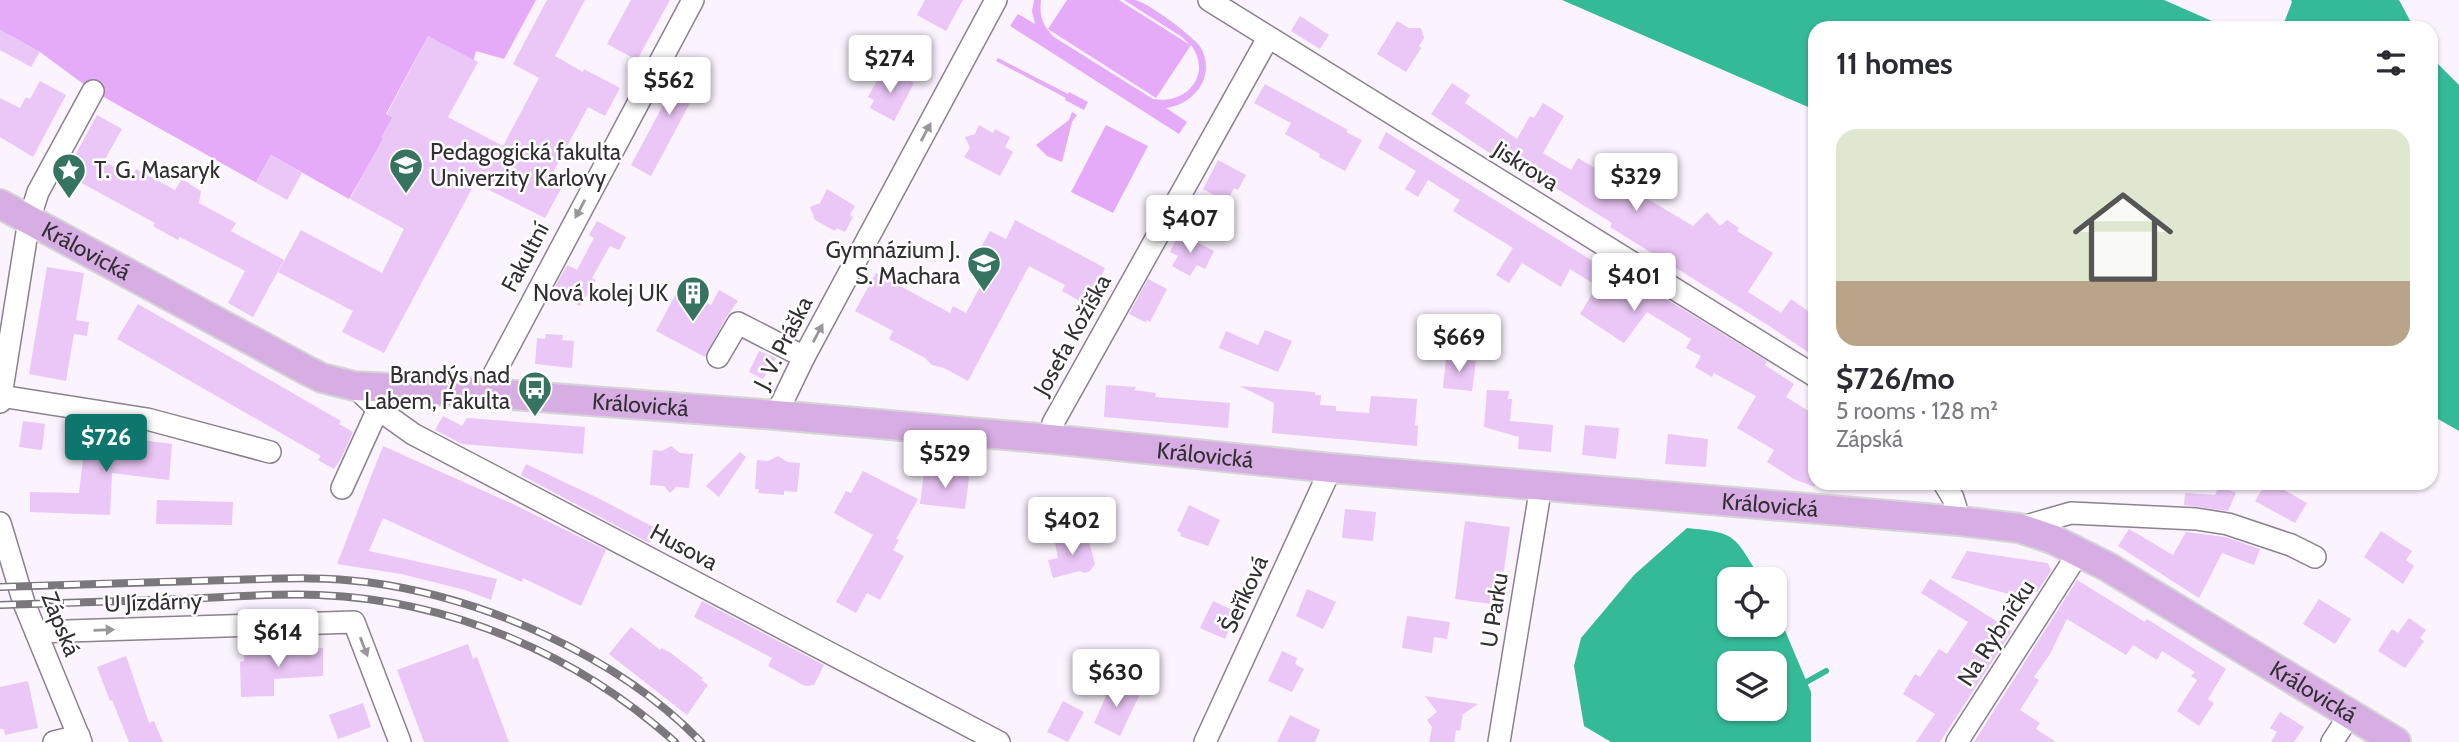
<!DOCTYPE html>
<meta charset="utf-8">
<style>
body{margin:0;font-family:Cabin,sans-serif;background:#f2f2f3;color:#2b2b33;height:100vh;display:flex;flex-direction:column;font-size:26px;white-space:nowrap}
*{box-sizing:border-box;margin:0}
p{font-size:23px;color:#7c7c81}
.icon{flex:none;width:38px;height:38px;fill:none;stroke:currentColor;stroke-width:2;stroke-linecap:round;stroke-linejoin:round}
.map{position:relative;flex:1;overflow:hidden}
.drawer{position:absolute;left:1808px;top:21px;width:630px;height:469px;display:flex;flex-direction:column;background:#fff;border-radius:21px;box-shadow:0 2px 5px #0004}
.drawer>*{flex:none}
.controls{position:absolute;left:1717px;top:567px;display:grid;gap:14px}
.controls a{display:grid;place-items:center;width:70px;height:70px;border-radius:14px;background:#fff;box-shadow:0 2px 5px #0004;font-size:35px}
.price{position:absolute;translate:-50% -60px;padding:0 16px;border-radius:7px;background:#fff;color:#222;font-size:23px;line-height:46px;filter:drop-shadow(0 2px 4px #0008)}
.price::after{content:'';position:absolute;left:50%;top:42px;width:21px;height:16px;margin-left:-10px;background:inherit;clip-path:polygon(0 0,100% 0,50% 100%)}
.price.on{background:#0f766e;color:#fff}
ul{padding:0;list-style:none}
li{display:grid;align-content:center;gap:14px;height:371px;padding:0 28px}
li+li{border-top:2px solid #e1e1e2}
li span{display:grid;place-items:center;height:217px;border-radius:21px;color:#555}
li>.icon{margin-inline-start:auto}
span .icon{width:126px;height:126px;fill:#fffc;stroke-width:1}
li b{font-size:30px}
h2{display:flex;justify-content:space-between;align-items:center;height:84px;padding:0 28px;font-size:30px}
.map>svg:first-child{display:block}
</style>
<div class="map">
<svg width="2459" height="742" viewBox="0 0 2459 742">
<rect width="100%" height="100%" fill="#fbf3fe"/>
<g fill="#e5abf8">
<path d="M0,0H536L504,59L476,51L473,62L428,36L386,114L393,117L438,168L376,152L349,199L271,155L256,182L287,200L93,91L40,52L0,30Z"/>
<path d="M1034,0H1041C1039,16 1043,26 1054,37L1153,99C1186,105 1213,75 1191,45L1156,98L1048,29L1067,0H1119L1190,45L1182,37L1124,0C1128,0 1131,0 1135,0C1147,2 1195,37 1201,48C1216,76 1195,104 1166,108L1187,122L1179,134L1010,26L1018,14L1035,24L1032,11Z"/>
<path d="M998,58L1068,94L1069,92L1088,102L1084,110L1065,100L1066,98L996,61Z"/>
<path d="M1072,112L1077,115L1072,122L1062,162L1047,156L1036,145L1069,120Z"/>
<path d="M1106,125L1148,146L1113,213L1071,192Z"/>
</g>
<g fill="#35ba97" fill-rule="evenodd">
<path d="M1562,0H2164L2228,28H1815V110Z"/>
<path d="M2291,0H2399L2414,28H2282L2292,2Z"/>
<path d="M2431,57L2459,85V431L2431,415Z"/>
<path d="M1687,528C1738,533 1733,535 1760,577L1762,579H1729V625H1774L1775,607L1811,692V742H1611L1584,726L1574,666L1581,638L1634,575ZM1774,663V709H1729V663Z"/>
</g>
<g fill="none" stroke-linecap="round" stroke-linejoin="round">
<path stroke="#35ba97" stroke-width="6" d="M1801,685L1826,671"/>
</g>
<g fill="#eac7f6">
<path d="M547,0H585L555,56L583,72L584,69L620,88L605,116L588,107L549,180L562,187L545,218L475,183L384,353L342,332L353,311L278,272L301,230L382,273L404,229L350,199L383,138L381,137L392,118L387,114L428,36L478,62L448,117L503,146L539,78L513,64Z"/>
<path d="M631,0H670L637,60L607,44Z"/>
<path d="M925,0H963L946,31L917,15Z"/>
<path d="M1300,16L1329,35L1320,49L1291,31Z"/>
<path d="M1397,21L1409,28H1421L1424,38L1419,46L1421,48L1406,72L1377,54Z"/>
<path d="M0,30L40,52L31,67L0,50Z"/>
<path d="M688,59L708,69L651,176L631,165Z"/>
<path d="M890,70L914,83L894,121L870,108L874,100L868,97L880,75L886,78Z"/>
<path d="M40,81L66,95L33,157L0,137V98L20,108L26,97L30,99Z"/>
<path d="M1452,83L1470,95L1465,103L1517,139L1530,116L1534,118L1543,103L1564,116L1543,153L1571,170L1578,158L1605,174L1608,168L1613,171L1623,153L1644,166L1636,185L1649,193L1646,198L1693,226L1707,212L1720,226L1727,220L1739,228L1737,231L1773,253L1748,292L1781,313L1791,299L1815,316V357L1771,327L1610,227L1612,223L1546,182L1542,188L1431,114Z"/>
<path d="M1265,84L1348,130L1346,132L1362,140L1345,171L1319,157L1320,154L1285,134L1291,123L1254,103Z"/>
<path d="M97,115L122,129L104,161L132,177L136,169L175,190L182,179L201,191L199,203L236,223L231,231L284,260L253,317L228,303L245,271L180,237L178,240L153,226L155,223L65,174Z"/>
<path d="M979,125L993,133L995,129L1010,137L1005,147L1013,152L1000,176L964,157L970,148L965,137L975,134Z"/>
<path d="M1386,132L1607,270L1610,265L1621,271L1767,361L1765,365L1794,384L1786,397L1815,415V487L1794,479L1767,462L1774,450L1737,428L1756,396L1714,373L1712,377L1695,367L1701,356L1686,348L1691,339L1647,312L1624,343L1580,314L1597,286L1570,269L1561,287L1522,263L1509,283L1496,275L1513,248L1453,211L1460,200L1428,180L1418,197L1405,189L1416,171L1378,148Z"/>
<path d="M271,155L302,173L287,200L256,182Z"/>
<path d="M1218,160L1246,175L1238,190L1234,188L1227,202L1203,189Z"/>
<path d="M827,189L855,206L850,215L853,217L845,232L837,228L835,231L815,220L810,207L820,203Z"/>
<path d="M1015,220L1105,268L1096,288L1085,304L1062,291L1065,285L1029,266L968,381L944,368L932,365L925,358L889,339L893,331L855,311L876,273L950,313L953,306L966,313L995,259L979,251L990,231L1006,239Z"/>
<path d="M597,221L626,237L619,250L610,246L592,278L596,280L580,306L552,292L567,265L577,270L594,238L589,235Z"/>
<path d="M1179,233L1214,251L1205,269L1197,265L1190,276L1172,266L1178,256L1170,252Z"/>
<path d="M47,267L84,273L76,320L89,322L87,336L74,334L66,381L29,374Z"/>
<path d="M1148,279L1167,289L1150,322L1147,320L1145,322L1129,314Z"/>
<path d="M679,288L711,305L719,290L738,301L727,316L705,357L656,331Z"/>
<path d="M138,304L341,421L339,424L353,432L341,459L334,469L318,460L321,456L117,339Z"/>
<path d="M1265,330L1292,341L1278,372L1219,348L1226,331L1258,345Z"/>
<path d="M546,334L563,335L562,340L574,341L572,368L535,364L537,338L545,339Z"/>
<path d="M759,351L776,358L763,379L749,372Z"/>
<path d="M1446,357L1476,361L1472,391L1443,388Z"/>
<path d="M1106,385L1136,387L1134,390L1156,393L1155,397L1230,403L1228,428L1104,417Z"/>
<path d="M1240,386L1315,392V395H1321L1320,405L1336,406V411L1369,413L1371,396L1417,399L1415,425L1418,426L1417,446L1272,433L1274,403Z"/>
<path d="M1487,390L1509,391L1508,399H1512L1510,421L1553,425L1551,452L1518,449L1519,437L1484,427Z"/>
<path d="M443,416L462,426L467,418L585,427L583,454L462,444L435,430Z"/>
<path d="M23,421L45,424L42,450L19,447Z"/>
<path d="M1585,425L1619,428L1616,459L1582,455Z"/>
<path d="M86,433L172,444L169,480L112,473L110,515L30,512V492L79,493Z"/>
<path d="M1668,434L1708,439L1706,467L1665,464Z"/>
<path d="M383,446L517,506L606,550L581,606L523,578L522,582L383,518L369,551L497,579L491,600L465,590L401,574L337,564Z"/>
<path d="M671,446L680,453L693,454L689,488L676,487L670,493L664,486L650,485L653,450L662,451Z"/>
<path d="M740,452L746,457L719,497L706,486Z"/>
<path d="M778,456L788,462L800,463L797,492L784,491V495L758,493L759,489H755L757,460L768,461Z"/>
<path d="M526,464L598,498L661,531L649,543L521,475Z"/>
<path d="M863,471L918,499L896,539L899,540L893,550L904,556L880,600L867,593L856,613L836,602L873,535L834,513L846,491L851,493Z"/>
<path d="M924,473L956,475L962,473L969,478L965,509L920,504Z"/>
<path d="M2266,483H2272L2307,503L2295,523L2255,501Z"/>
<path d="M2219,485L2236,493L2228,511L2184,505L2185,493L2215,495Z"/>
<path d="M157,500L233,502L232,525L156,524Z"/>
<path d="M1189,505L1220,520L1208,546L1180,536L1181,533L1177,531Z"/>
<path d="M1345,509L1376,512L1373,541L1342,538Z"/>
<path d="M1465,521L1510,527L1499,605L1455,599Z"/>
<path d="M2129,529L2173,555L2186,532L2225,537L2260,549L2254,565L2222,553L2199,598L2118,546Z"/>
<path d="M2381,531L2412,551L2406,560L2414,566L2403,584L2364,557Z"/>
<path d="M1087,534L1095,564L1090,571L1084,573L1080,571L1053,578L1048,560L1058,558L1055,543Z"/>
<path d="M1967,551L2048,563L2051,571L2037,592L2022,589L2019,597L1951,578Z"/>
<path d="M1930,579L2012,631L1940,742H1916L1935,714L1903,694L1915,674L1920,677L1939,649L1947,654L1968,622L1921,593Z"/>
<path d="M2077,580L2145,622L2147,619L2226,669L2208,699L2214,703L2199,726L2177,711L2197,680L2191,676L2195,672L2162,651L2157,660L2133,645L2126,655L2067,619L2050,654L2034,677L2039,680L2020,710L2040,723L2036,729L2056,742H1974Z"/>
<path d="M1307,589L1336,602L1323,629L1296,616Z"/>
<path d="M2319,599L2351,619L2335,644L2303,624Z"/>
<path d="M702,601L824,665L814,685L805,686L768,666L772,658L694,617Z"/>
<path d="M1213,601L1237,612L1225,639L1200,628Z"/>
<path d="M1407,616L1450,622L1447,639L1434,637L1432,653L1402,648Z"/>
<path d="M2409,618L2426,630L2420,638L2424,641L2405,668L2378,651L2392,629L2398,633Z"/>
<path d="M631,627L660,650L662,648L672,654L703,678L701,680L708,685L687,715L609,654Z"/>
<path d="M468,644L473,659L477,657L509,742H424L397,670Z"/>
<path d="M281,648H323V676L274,679V696L241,697L240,662L244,661V654H281Z"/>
<path d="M1282,651L1297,658L1295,664L1304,669L1292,692L1268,681Z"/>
<path d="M126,656L149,723L154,721L163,742H129L112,700L110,701L97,667Z"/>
<path d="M28,681L38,728L5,735L4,729H0V687Z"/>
<path d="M1112,683L1139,696L1120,736L1094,723Z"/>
<path d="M1425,696L1478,704L1463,714L1460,731L1456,730L1454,742H1429L1432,727L1427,720L1437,712Z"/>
<path d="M1063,701L1084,712L1068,742L1047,732Z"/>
<path d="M363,703L371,727L338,739L329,715Z"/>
<path d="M2280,712L2304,727L2294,742H2271L2277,732L2270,728Z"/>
<path d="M1290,715L1320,730L1315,742H1277Z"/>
</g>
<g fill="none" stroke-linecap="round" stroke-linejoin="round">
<g stroke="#8b828e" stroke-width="24">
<g id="minor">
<path d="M1209,0L1815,376"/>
<path d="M718,357L738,323L804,357"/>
<path d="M354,386L378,409L413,434L999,742"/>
<path d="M487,393L494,374L693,0"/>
<path d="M1,396L147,419L270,452"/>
<path d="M0,402L29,220L38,192L93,91"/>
<path d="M776,415L804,357L996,0"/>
<path d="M1050,439L1053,423L1268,38"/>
<path d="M1944,483L1953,498L1960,521"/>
<path d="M342,488L378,409"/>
<path d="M0,523L24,603L81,742"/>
<path d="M2019,528L2071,513L2196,519L2228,524L2291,545L2315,557"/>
<path d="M36,632L354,622L400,742"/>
<path d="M54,742L79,736"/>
<path d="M1205,742L1331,468"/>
<path d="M1499,742L1541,486"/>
<path d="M1957,742L2079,552"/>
<path d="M2332,742L2351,713"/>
</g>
</g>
<g stroke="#d6d5d6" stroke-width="32">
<g id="major">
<path id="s1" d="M0,204L306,370L322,378L354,386L487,393L776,415L1050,439L1331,468L1960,521L2019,528L2052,539L2108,567L2396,742"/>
</g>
</g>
<use href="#minor" stroke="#fff" stroke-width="21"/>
<use href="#major" stroke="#d6aee3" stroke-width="28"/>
<g stroke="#7c767d" stroke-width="8">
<g id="rail">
<path d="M0,587C76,584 152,582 228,580C274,579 321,576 366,582C483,597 618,656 701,742"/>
<path d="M0,605C62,603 124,601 186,599C230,597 275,593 319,595C450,600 577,654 675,742"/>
</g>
</g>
<use href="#rail" stroke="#fff" stroke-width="5" stroke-dasharray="16" stroke-linecap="butt"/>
</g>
<defs><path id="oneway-solid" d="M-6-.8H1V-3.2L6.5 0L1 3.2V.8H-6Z" transform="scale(1.75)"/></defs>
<g fill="#989699">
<use href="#oneway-solid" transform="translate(926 132) rotate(-62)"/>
<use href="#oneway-solid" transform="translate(580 209) rotate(118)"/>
<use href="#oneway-solid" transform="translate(818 333) rotate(-62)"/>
<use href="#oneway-solid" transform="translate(104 630) rotate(-2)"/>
<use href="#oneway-solid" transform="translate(364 647) rotate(69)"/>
</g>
<defs>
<g id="university-pin" transform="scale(1.75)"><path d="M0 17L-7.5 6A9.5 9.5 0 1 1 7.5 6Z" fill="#367461" stroke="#fff"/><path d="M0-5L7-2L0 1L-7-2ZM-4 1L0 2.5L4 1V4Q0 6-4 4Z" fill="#fff"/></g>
<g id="sight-pin" transform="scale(1.75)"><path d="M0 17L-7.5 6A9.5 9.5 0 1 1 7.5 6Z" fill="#367461" stroke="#fff"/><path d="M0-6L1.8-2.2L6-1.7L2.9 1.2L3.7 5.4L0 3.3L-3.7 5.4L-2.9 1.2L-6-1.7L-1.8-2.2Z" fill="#fff"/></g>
<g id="school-pin" transform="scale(1.75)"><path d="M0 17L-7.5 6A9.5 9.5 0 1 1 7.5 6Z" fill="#367461" stroke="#fff"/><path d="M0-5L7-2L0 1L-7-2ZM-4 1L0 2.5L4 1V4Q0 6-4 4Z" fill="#fff"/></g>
<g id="building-pin" transform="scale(1.75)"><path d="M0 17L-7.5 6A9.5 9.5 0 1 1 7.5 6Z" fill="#367461" stroke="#fff"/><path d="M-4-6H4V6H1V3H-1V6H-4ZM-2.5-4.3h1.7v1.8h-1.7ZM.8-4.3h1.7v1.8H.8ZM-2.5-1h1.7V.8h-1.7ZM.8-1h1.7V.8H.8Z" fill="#fff"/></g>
<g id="bus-pin" transform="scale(1.75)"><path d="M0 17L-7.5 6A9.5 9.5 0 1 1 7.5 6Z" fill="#367461" stroke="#fff"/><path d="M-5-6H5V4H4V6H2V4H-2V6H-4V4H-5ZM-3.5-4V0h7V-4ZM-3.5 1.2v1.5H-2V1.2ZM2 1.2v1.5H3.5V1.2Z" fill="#fff"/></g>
</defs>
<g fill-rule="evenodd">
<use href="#university-pin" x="406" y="165"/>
<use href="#sight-pin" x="69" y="170"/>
<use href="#school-pin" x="984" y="263"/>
<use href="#building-pin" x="693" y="293"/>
<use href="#bus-pin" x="535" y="388"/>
</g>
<g text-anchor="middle" stroke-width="5" stroke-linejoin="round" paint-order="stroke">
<g font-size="23" fill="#322e33" stroke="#fff" text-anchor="end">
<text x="430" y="160" text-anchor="start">Pedagogická fakulta<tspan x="430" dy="26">Univerzity Karlovy</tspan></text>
<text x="94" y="178" text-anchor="start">T. G. Masaryk</text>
<text x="960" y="258">Gymnázium J.<tspan x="960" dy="26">S. Machara</tspan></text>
<text x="668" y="301">Nová kolej UK</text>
<text x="510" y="383">Brandýs nad<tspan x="510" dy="26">Labem, Fakulta</tspan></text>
</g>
<g font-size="23" fill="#322e33" stroke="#fff">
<text transform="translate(1526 166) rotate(32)" y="8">Jiskrova</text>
<text dy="8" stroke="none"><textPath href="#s1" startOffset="98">Královická</textPath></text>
<text transform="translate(525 257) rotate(-62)" y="8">Fakultní</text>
<text transform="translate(1072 335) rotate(-61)" y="8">Josefa Kožíška</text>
<text transform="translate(783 343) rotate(-63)" y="8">J. V. Práška</text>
<text dy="8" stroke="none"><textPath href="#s1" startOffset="686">Královická</textPath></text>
<text dy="8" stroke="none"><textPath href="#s1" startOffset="1253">Královická</textPath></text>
<text dy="8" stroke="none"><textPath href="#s1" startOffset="1820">Královická</textPath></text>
<text transform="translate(684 547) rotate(28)" y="8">Husova</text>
<text transform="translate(1244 594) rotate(-65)" y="8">Šeříková</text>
<text transform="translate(153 602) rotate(-2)" y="8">U Jízdárny</text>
<text transform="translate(1494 610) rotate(-81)" y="8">U Parku</text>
<text transform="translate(61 624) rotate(68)" y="8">Zápská</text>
<text transform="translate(1996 633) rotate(-57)" y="8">Na Rybníčku</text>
<text dy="8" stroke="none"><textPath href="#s1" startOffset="2408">Královická</textPath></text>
</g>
</g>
</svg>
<div class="controls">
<a><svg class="icon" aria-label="locate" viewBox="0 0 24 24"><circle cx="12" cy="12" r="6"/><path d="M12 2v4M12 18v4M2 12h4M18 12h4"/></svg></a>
<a><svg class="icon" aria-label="layers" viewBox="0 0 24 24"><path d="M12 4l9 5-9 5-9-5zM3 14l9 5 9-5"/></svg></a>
</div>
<b class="price" style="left:890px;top:95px">$274</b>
<b class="price" style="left:669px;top:117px">$562</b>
<b class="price" style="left:1636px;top:213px">$329</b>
<b class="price" style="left:1190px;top:255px">$407</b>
<b class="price" style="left:1634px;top:313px">$401</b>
<b class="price" style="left:1459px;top:374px">$669</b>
<b class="price on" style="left:106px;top:474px">$726</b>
<b class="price" style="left:945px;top:490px">$529</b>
<b class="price" style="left:1072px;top:557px">$402</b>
<b class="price" style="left:278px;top:669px">$614</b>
<b class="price" style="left:1116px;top:709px">$630</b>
<section class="drawer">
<h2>11 homes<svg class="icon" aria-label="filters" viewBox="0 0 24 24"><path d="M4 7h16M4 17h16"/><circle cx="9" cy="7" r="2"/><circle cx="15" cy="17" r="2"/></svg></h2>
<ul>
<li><span style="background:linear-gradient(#dfe7d0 70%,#b9a48a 0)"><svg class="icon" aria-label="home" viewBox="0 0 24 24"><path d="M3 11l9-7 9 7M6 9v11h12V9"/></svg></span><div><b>$726/mo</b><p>5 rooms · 128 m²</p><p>Zápská</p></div></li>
</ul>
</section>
</div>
